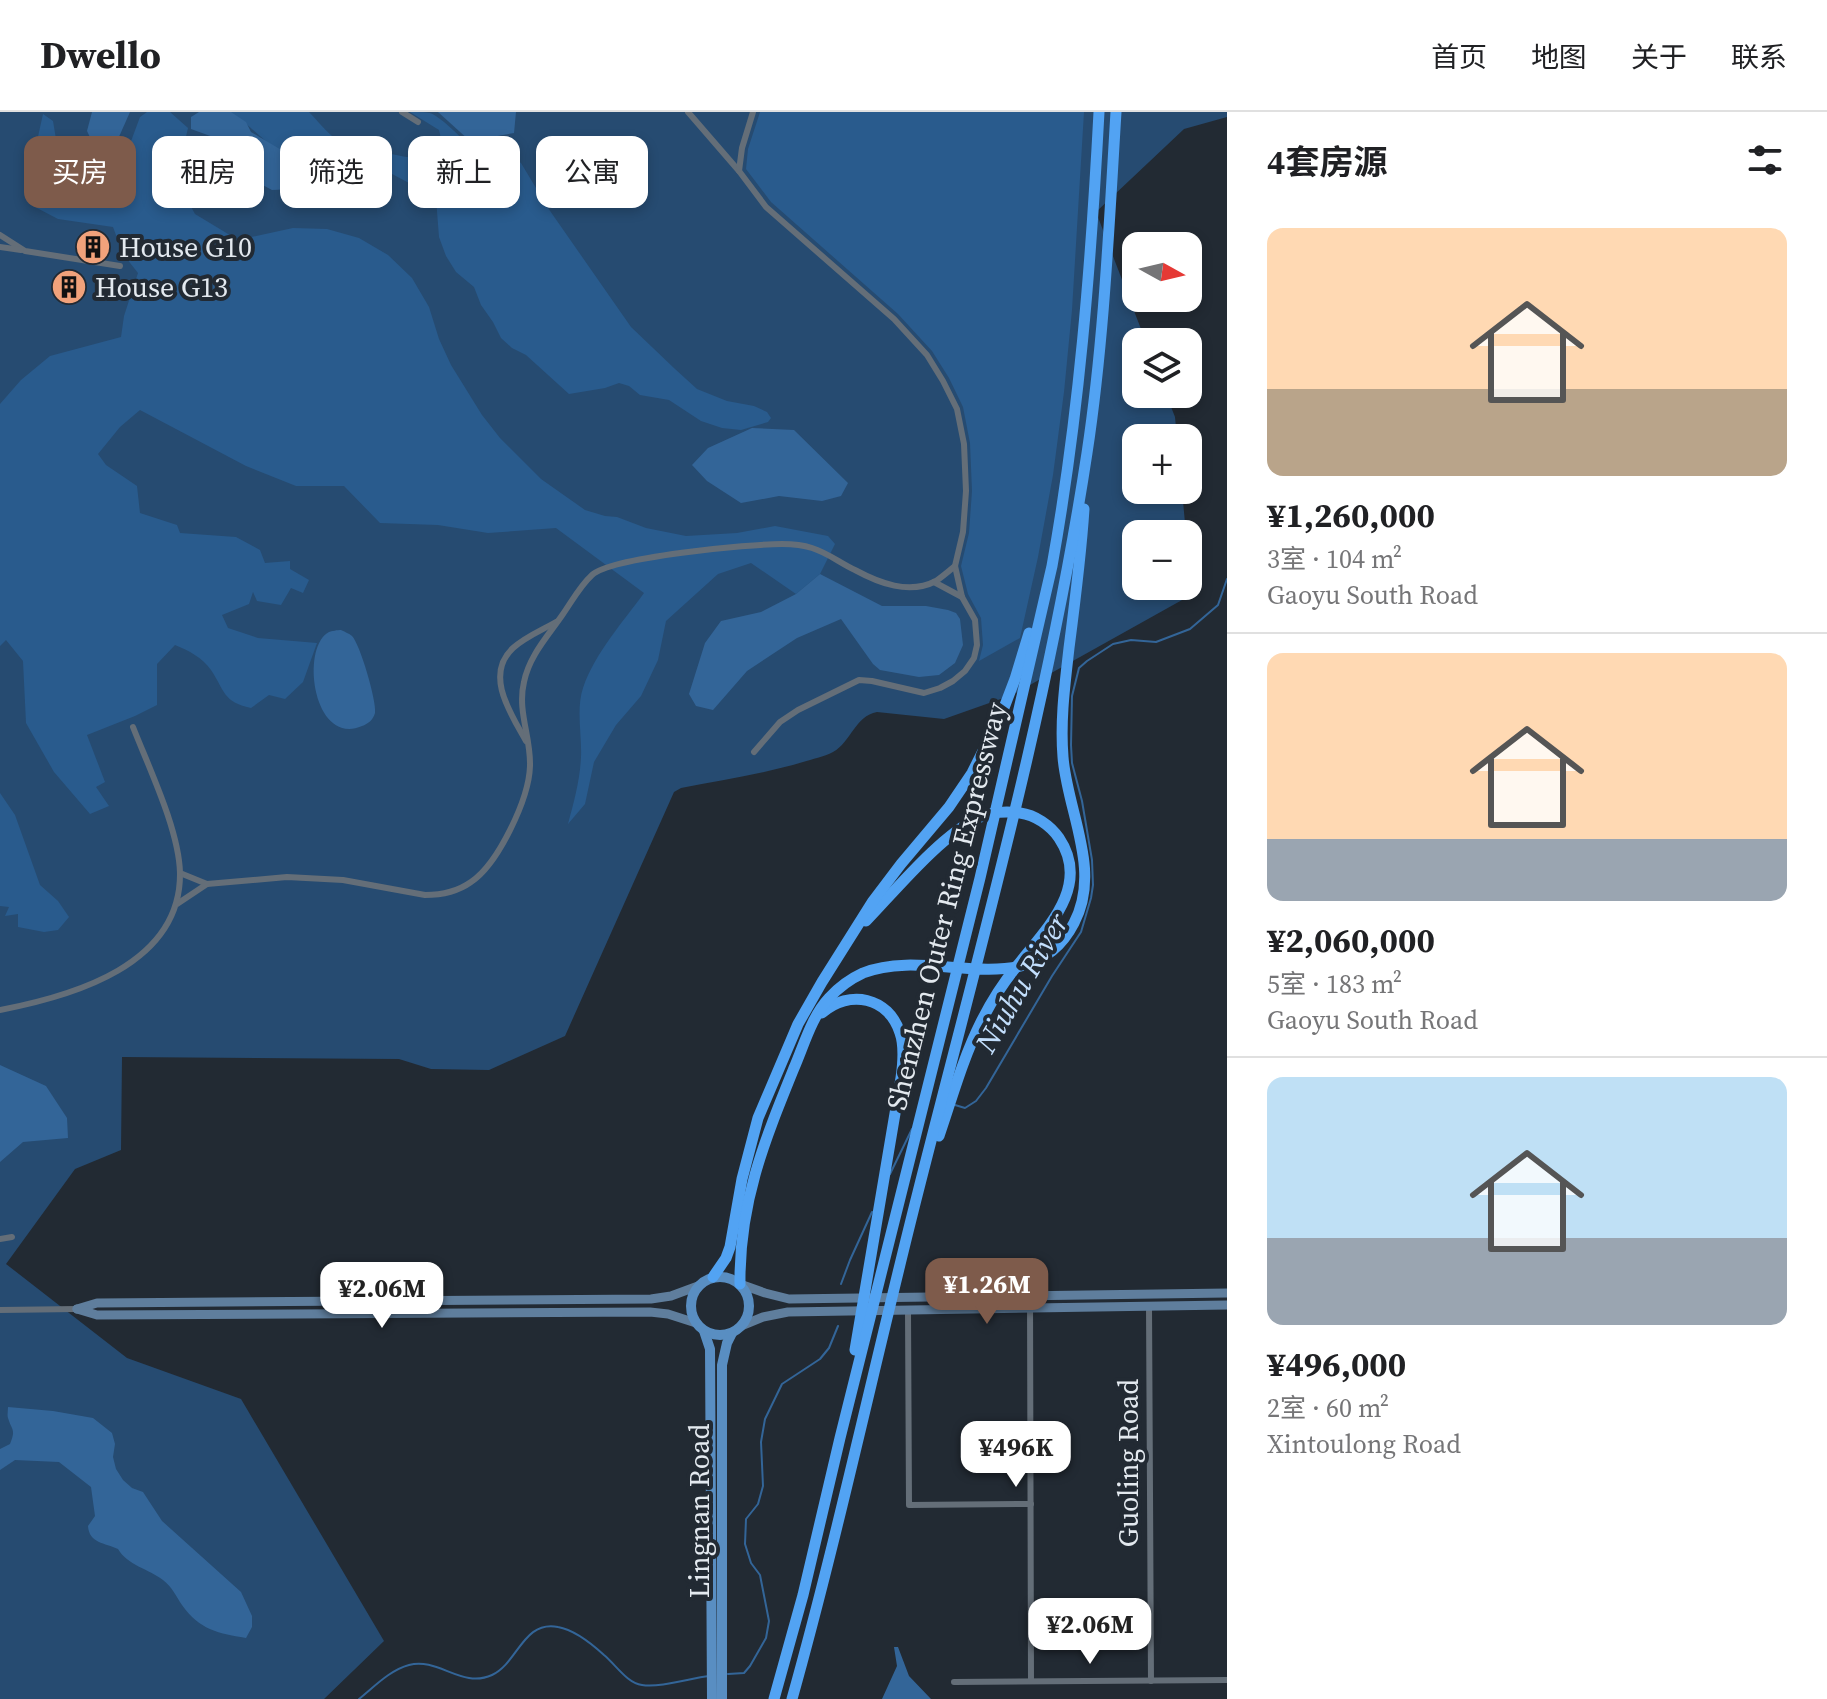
<!DOCTYPE html>
<html lang="zh">
<meta charset="utf-8">
<style>
body{margin:0;font-family:"Source Serif 4","Noto Sans SC",serif;background:#f6f6f6;color:#202124;height:100vh;display:flex;flex-direction:column;font-size:30px;white-space:nowrap}
*{box-sizing:border-box;margin:0}
p{font-size:26px;color:#757577}
.icon{flex:none;width:44px;height:44px;fill:none;stroke:currentColor;stroke-width:2;stroke-linecap:round;stroke-linejoin:round}
.map{position:relative;flex:1;overflow:hidden}
.side{display:flex;flex-direction:column;background:#fff;width:600px}
.side>*{flex:none}
.hud{position:absolute;left:24px;top:24px;width:760px;height:72px;display:flex;gap:16px}
.needle{width:52px;rotate:98deg}
.tools{position:absolute;left:1122px;top:120px;display:grid;gap:16px}
.tools a{display:grid;place-items:center;width:80px;height:80px;border-radius:16px;background:#fff;box-shadow:0 4px 12px #0003;font-size:40px}
.price{position:absolute;translate:-50% -68px;padding:0 18px;border-radius:16px;background:#fff;color:#222;font-size:26px;line-height:52px;filter:drop-shadow(0 2px 4px #0008)}
.price::after{content:'';position:absolute;left:50%;top:48px;width:24px;height:18px;margin-left:-12px;background:inherit;clip-path:polygon(0 0,100% 0,50% 100%)}
.price.on{background:#7e5b4b;color:#fff}
ul{padding:0;list-style:none}
li{display:grid;align-content:center;gap:16px;height:424px;padding:0 40px}
li+li{border-top:2px solid #e0e0e0}
li span{display:grid;place-items:center;height:248px;border-radius:16px;color:#555}
li>.icon{margin-inline-start:auto}
span .icon{width:144px;height:144px;fill:#fffc;stroke-width:1}
li b{font-size:34px}
h2{display:flex;justify-content:space-between;align-items:center;height:96px;padding:0 40px;font-size:34px}
.tag{padding:0 28px;border-radius:16px;background:#fff;box-shadow:0 4px 12px #0003;font-size:28px;line-height:72px}
.tag.on{background:#7e5b4b;color:#fff}
header{display:flex;align-items:center;gap:48px;box-sizing:border-box;height:112px;padding:0 40px;background:#fff;border-bottom:2px solid #e0e0e0}
header strong{font-size:38px}
nav{display:flex;gap:44px;margin-inline-start:auto;font-size:28px}
main{display:flex;flex:1;min-height:0}
.map>svg:first-child{display:block}
</style>
<header>
<strong>Dwello</strong>
<nav><a>首页</a><a>地图</a><a>关于</a><a>联系</a></nav>
</header>
<main>
<div class="map">
<svg width="1227" height="1587" viewBox="0 0 1227 1587">
<rect width="100%" height="100%" fill="#222a33"/>
<path fill="#264b71" d="M0,0H1227V5L1184,17L1096,100L1146,230H1136V282H1166L1175,305L1177,326H1136V378H1182L1186,422H1136V474H1188V446L1191,483L1012,583L944,607L877,600C855,604 851,630 833,640C824,645 812,647 803,650C763,662 722,668 681,676L674,680L565,924L489,958L431,957L399,947L122,945L121,1038L75,1057L6,1152L127,1246L241,1287L384,1529L324,1587H0Z"/>
<g fill="#295b8d">
<path d="M147,0H170L188,16L176,67L195,102L238,128L293,116L327,117L359,126L388,143L412,166L429,195L439,227L451,253L482,303L500,326L541,367L585,398L605,404L617,405L646,416L686,424L737,421L775,414L828,424L835,432L820,462L796,482L751,451L718,462L666,509L658,548L641,584L616,613L594,650L585,692L568,712C574,690 580,668 581,645C582,623 576,597 583,576C595,541 623,510 644,481L556,416L488,421L438,413L380,411L344,374H296L246,354L140,298L120,315L98,342L106,353L137,374L140,401L177,413L180,421L236,425L260,438L265,451L290,449V457L309,468L303,481L291,476L281,493L257,489L253,480L249,492L222,503L228,516L258,526L317,531L303,570L285,587L269,583L251,596C223,590 225,579 211,558C202,545 189,539 175,533L157,552V593L135,604L87,623L105,670L96,675L109,694L90,702L54,660L26,611L23,549L6,528L0,534V292L21,268L50,244L121,225L124,204L138,161L123,142L113,115L58,107L37,96L26,79L43,2L53,9L65,81L111,83L140,5Z"/>
<path d="M223,0H309C318,9 326,20 336,27C344,33 357,32 367,35C386,41 452,63 439,18L410,0C417,0 425,0 430,1C443,6 460,26 472,35L487,33L503,39L521,51L548,96L631,215L675,257L697,277L727,289L754,294L767,300L771,306L768,310L741,318L722,316L701,309L669,288L640,283L629,274L619,271L605,276L569,282L526,243L512,236L501,226L493,210L481,193L474,175L456,160L446,144L439,125L436,86L425,68L409,71L377,54L359,53L311,56L301,52L269,32L244,10Z"/>
<path d="M760,0H1084L1072,198L1064,280L1053,363L1038,445L1020,526L979,549L983,533L981,506L968,482L961,454L969,421L972,379L970,331L963,295L949,266L932,239L898,202L771,90L746,57L748,37Z"/>
<path d="M0,681L15,703L40,773L58,789L69,805L58,818L44,820L18,815V802L5,804L9,795L0,794Z"/>
</g>
<g fill="#336598">
<path d="M92,0H130L118,27L106,46L95,36L87,19Z"/>
<path d="M199,0H231L246,10L251,20L300,49L304,56L305,70L293,77L272,78L255,69L243,59L229,53L213,25L191,17V5Z"/>
<path d="M438,0H516L514,21L470,29Z"/>
<path d="M752,316L794,318L848,371L841,384L822,389L779,384L741,391L707,369L692,353L708,336Z"/>
<path d="M820,462L882,494H926L948,498L956,501L960,507L963,533L955,551L939,563L919,565L880,558L873,552L841,507L797,526L747,559L713,598L696,594L689,582L705,531L721,509L761,500L796,482Z"/>
<path d="M341,518C343,519 350,522 352,524C360,532 377,590 375,601C373,608 368,612 362,614C313,635 300,535 329,520C331,519 338,518 341,518Z"/>
<path d="M0,953L46,974L67,1006L68,1026L23,1030L0,1050Z"/>
<path d="M8,1295L53,1299L93,1306L112,1321L115,1332L113,1345L116,1357L123,1368L132,1376L143,1380L162,1409L241,1480L252,1504V1515L246,1526C217,1521 200,1518 182,1493C176,1484 172,1475 163,1468C149,1457 127,1453 118,1437C105,1431 89,1431 88,1414L95,1404L91,1375L59,1350L15,1348L0,1358V1337L10,1332C16,1317 12,1319 8,1306C7,1303 8,1299 8,1295Z"/>
<path d="M894,1535H898L909,1564L931,1587H882L897,1554Z"/>
</g>
<g fill="none" stroke-linecap="round" stroke-linejoin="round">
<g stroke="#336598" stroke-width="2">
<path d="M955,993L965,996L976,989L986,976L1052,864L1081,820L1091,786L1093,773L1092,748L1082,689L1072,651L1071,633L1072,584L1079,556L1087,549L1113,532L1131,528L1156,530L1190,517L1218,493L1227,467"/>
<path d="M890,1062L912,1017"/>
<path d="M841,1172L850,1148L872,1100"/>
<path d="M728,1562L744,1561L750,1554L766,1526L769,1509L760,1463L751,1451L745,1432L746,1407L758,1392L763,1374L761,1330L765,1307L782,1272L820,1247L829,1236L838,1214"/>
<path d="M359,1587C374,1575 390,1558 409,1553C438,1545 462,1577 492,1563C518,1551 523,1508 558,1515C575,1518 592,1532 604,1543C616,1553 627,1571 642,1573C660,1576 691,1566 709,1564"/>
</g>
<g stroke="#646e78" stroke-width="6">
<path d="M402,0L418,10"/>
<path d="M688,0L739,59"/>
<path d="M753,0L742,36L739,59L766,95L894,207L927,243L943,269L957,297L964,332L966,379L963,420L955,454L962,485L975,508L977,533L974,546L965,559L953,569L940,576L924,581L872,569L859,568L798,598L780,610L754,640"/>
<path d="M0,123L25,139L120,154"/>
<path d="M0,135L21,138"/>
<path d="M934,470L962,485"/>
<path d="M526,629C511,602 484,563 513,536C525,525 542,518 556,510"/>
<path d="M180,761L207,772"/>
<path d="M177,792L207,772L287,765L343,768L425,783C441,783 457,780 471,770C498,752 529,687 530,654C531,625 517,599 524,570C529,544 548,524 563,502C572,489 580,474 592,463C611,445 750,432 782,432C791,432 803,433 812,436C828,441 840,451 855,458C879,471 909,483 936,469C942,465 949,459 955,454"/>
<path d="M0,898C73,884 181,853 180,761C179,718 149,656 133,615"/>
<path d="M0,1127L12,1125"/>
<path d="M1030,1184L1031,1569"/>
<path d="M1149,1194L1151,1569"/>
<path d="M0,1198L77,1197"/>
<path d="M908,1199L909,1393L1031,1392"/>
<path d="M954,1570L1227,1568"/>
</g>
<g stroke="#5f7e9d" stroke-width="9">
<path d="M740,1172L765,1181L789,1187L1227,1181"/>
<path d="M77,1197L97,1191L651,1187L671,1184L698,1174"/>
<path d="M77,1197L97,1203L650,1200L668,1202L696,1211"/>
<path d="M741,1214L763,1205L788,1200L1227,1193"/>
</g>
<g stroke="#598ec2" stroke-width="10">
<circle cx="720" cy="1194" r="29"/>
<path d="M704,1219L710,1237L712,1587"/>
<path d="M722,1587V1253L727,1231L732,1221"/>
</g>
<g stroke="#52a3f3" stroke-width="11">
<path d="M866,809C895,779 941,723 978,706C991,700 1006,699 1020,701C1035,703 1050,713 1059,726C1092,775 1045,818 1017,854C1003,871 991,890 981,910C963,946 952,986 939,1024"/>
<path d="M822,901C849,877 889,885 900,921C905,935 903,952 901,966L855,1238"/>
<path d="M713,1165L726,1146L730,1135L742,1067L758,1006L798,912L822,870L873,789L901,752L949,695L972,661L1002,601L1015,567L1029,521"/>
<path d="M740,1172C739,1091 764,1030 794,956C804,933 812,904 829,886C839,875 850,867 863,861C933,833 1031,895 1074,811C1102,758 1067,699 1063,645C1060,608 1065,572 1069,536C1075,490 1081,444 1084,397"/>
<path d="M774,1587L803,1483L840,1326L980,766L1052,454C1079,304 1091,152 1099,0"/>
<path d="M792,1587C839,1419 875,1249 918,1080C980,836 1049,591 1087,341C1104,229 1109,114 1116,0"/>
</g>
</g>
<defs>
<g id="building-disc" transform="scale(1.8)"><circle r="9.5" fill="#f1a27b" stroke="#222a33"/><path d="M-4-6H4V6H1V3H-1V6H-4ZM-2.5-4.3h1.7v1.8h-1.7ZM.8-4.3h1.7v1.8H.8ZM-2.5-1h1.7V.8h-1.7ZM.8-1h1.7V.8H.8Z" fill="#111"/></g>
</defs>
<g fill-rule="evenodd">
<use href="#building-disc" x="93" y="135"/>
<use href="#building-disc" x="69" y="175"/>
</g>
<g text-anchor="middle" stroke-width="8" stroke-linejoin="round" paint-order="stroke">
<g font-size="28" fill="#e3e9ef" stroke="#222a33" text-anchor="start">
<text x="119" y="145">House G10</text>
<text x="95" y="185">House G13</text>
</g>
<g font-size="28" fill="#e3e9ef" stroke="#222a33">
<text transform="translate(946 794) rotate(-76)" y="10">Shenzhen Outer Ring Expressway</text>
<text transform="translate(1128 1351) rotate(-90)" y="10">Guoling Road</text>
<text transform="translate(699 1399) rotate(-90)" y="10">Lingnan Road</text>
</g>
<g font-size="30" font-style="italic" fill="#c2defc" stroke="#222a33">
<text transform="translate(1022 871) rotate(-60)" y="10">Niuhu River</text>
</g>
</g>
</svg>
<div class="tools">
<a><svg class="needle" viewBox="-14 -14 28 28"><path d="M0-13l5 13h-10z" fill="#e53935"/><path d="M0 13l5-13h-10z" fill="#757577"/></svg></a>
<a><svg class="icon" aria-label="layers" viewBox="0 0 24 24"><path d="M12 4l9 5-9 5-9-5zM3 14l9 5 9-5"/></svg></a>
<a>+</a>
<a>−</a>
</div>
<b class="price on" style="left:987px;top:1214px">¥1.26M</b>
<b class="price" style="left:382px;top:1218px">¥2.06M</b>
<b class="price" style="left:1016px;top:1377px">¥496K</b>
<b class="price" style="left:1090px;top:1554px">¥2.06M</b>
<div class="hud">
<a class="tag on">买房</a>
<a class="tag">租房</a>
<a class="tag">筛选</a>
<a class="tag">新上</a>
<a class="tag">公寓</a>
</div>
</div>
<section class="side">
<h2>4套房源<svg class="icon" aria-label="filters" viewBox="0 0 24 24"><path d="M4 7h16M4 17h16"/><circle cx="9" cy="7" r="2"/><circle cx="15" cy="17" r="2"/></svg></h2>
<ul>
<li><span style="background:linear-gradient(#ffd9b3 65%,#b9a48a 0)"><svg class="icon" aria-label="home" viewBox="0 0 24 24"><path d="M3 11l9-7 9 7M6 9v11h12V9"/></svg></span><div><b>¥1,260,000</b><p>3室 · 104 m²</p><p>Gaoyu South Road</p></div></li>
<li><span style="background:linear-gradient(#ffd9b3 75%,#9aa5b1 0)"><svg class="icon" aria-label="home" viewBox="0 0 24 24"><path d="M3 11l9-7 9 7M6 9v11h12V9"/></svg></span><div><b>¥2,060,000</b><p>5室 · 183 m²</p><p>Gaoyu South Road</p></div></li>
<li><span style="background:linear-gradient(#bfe0f5 65%,#9aa5b1 0)"><svg class="icon" aria-label="home" viewBox="0 0 24 24"><path d="M3 11l9-7 9 7M6 9v11h12V9"/></svg></span><div><b>¥496,000</b><p>2室 · 60 m²</p><p>Xintoulong Road</p></div></li>
</ul>
</section>
</main>
